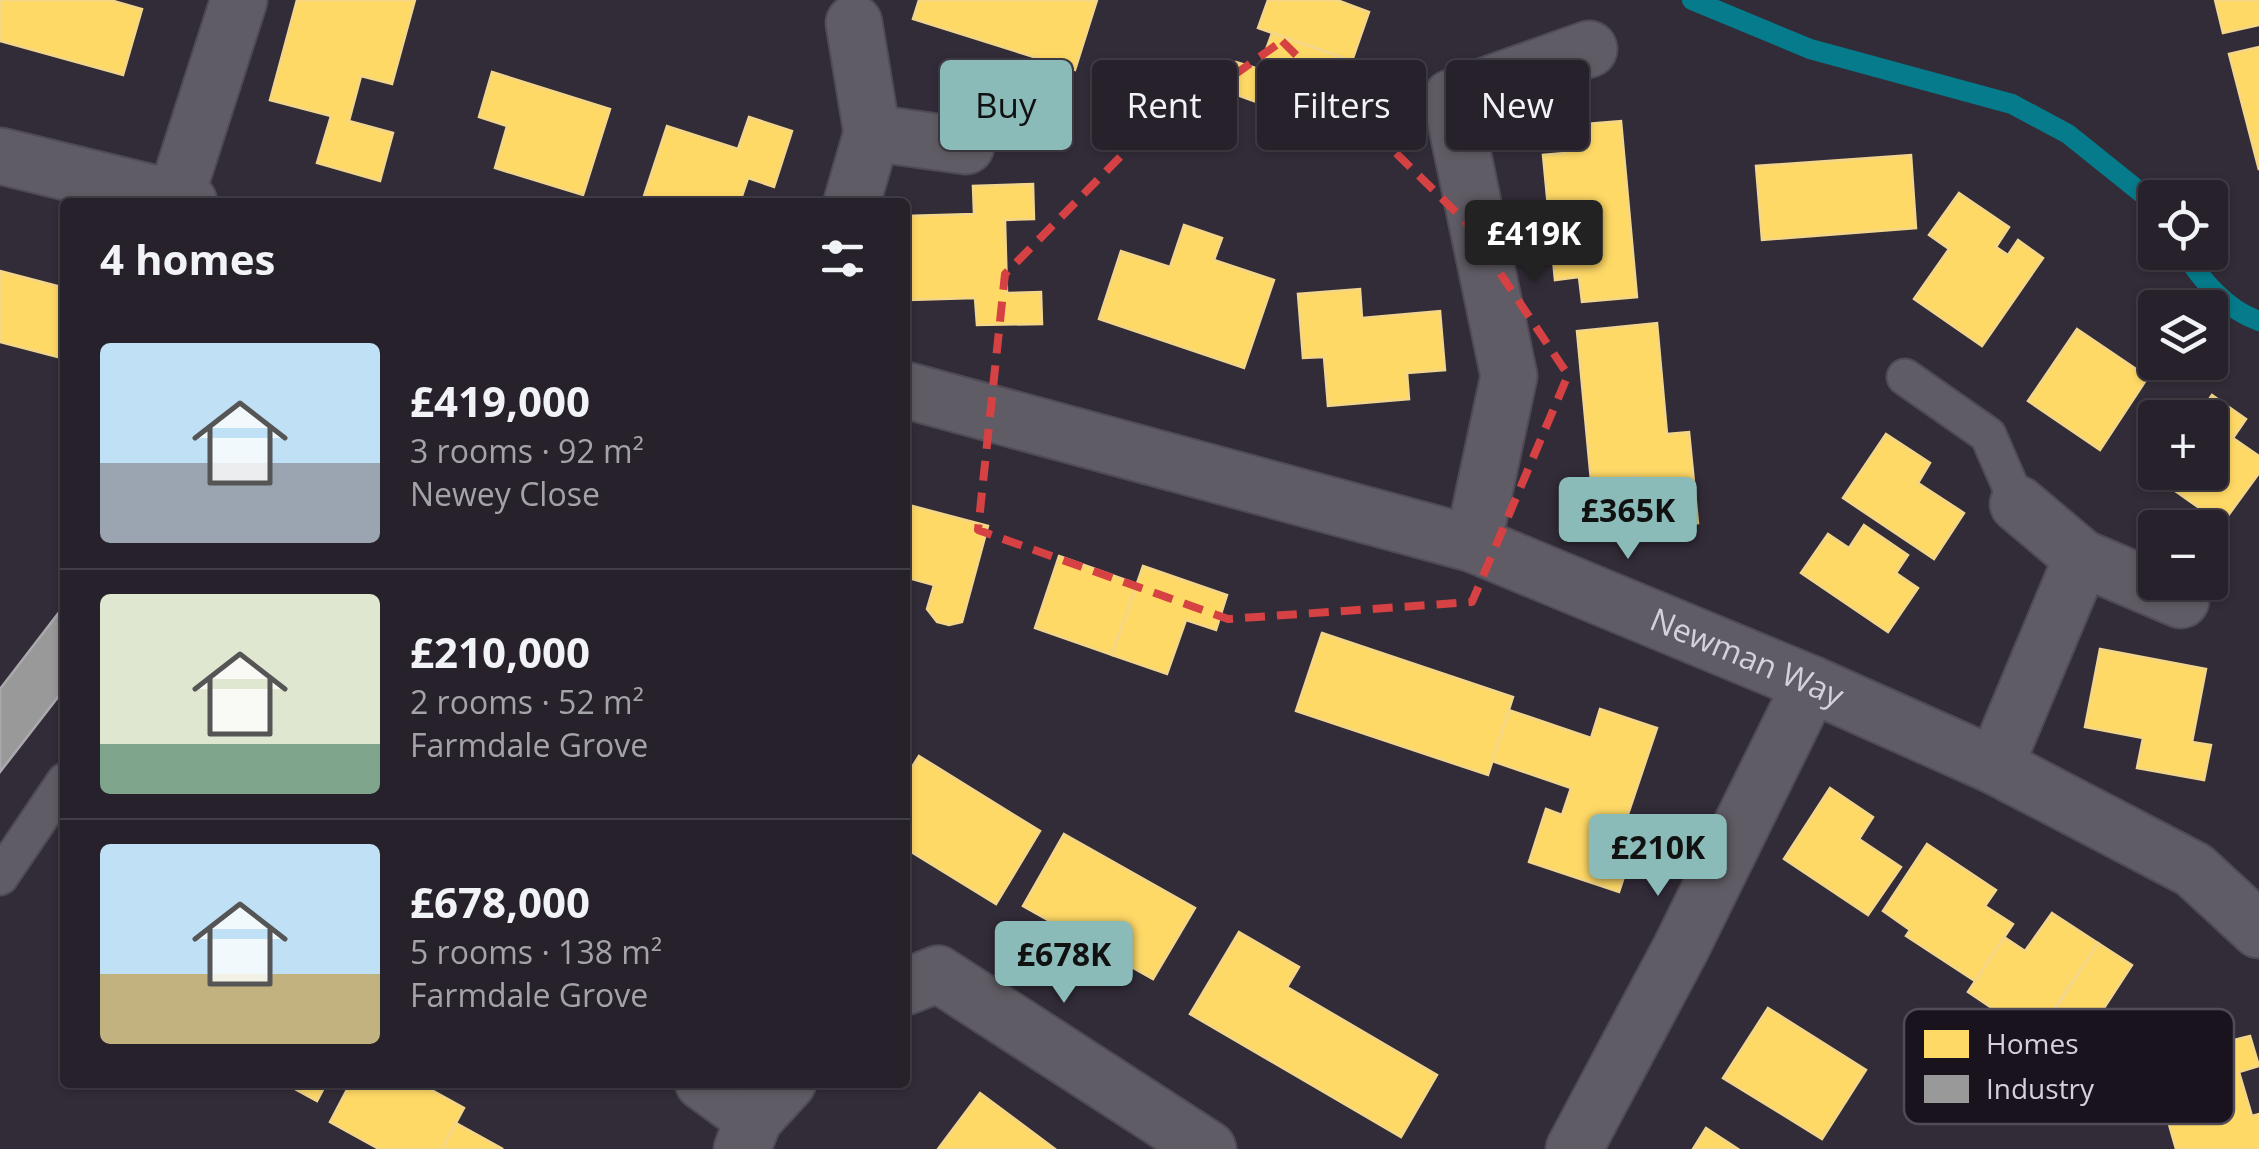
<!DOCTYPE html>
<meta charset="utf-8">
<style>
body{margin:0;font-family:"Open Sans",sans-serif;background:#2e2932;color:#f1f3f6;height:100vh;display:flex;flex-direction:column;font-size:38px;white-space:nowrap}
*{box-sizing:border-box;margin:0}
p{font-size:32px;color:#a4a3a8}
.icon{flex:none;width:55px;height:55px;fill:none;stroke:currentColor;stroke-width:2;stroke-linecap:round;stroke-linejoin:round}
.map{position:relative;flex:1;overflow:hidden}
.sheet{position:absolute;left:60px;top:198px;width:850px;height:890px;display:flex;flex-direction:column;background:#26212a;border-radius:10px;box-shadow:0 2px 8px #0004,0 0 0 2px #423e47}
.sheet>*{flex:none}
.guide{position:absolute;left:940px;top:60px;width:950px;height:90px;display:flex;gap:20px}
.fabs{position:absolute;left:2138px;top:180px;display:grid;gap:20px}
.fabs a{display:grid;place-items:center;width:90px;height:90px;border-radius:10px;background:#26212a;box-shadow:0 2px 8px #0004,0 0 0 2px #423e47;font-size:50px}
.price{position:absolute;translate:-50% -85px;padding:0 22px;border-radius:10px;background:#8bbbb9;color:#111;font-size:32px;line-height:65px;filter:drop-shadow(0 2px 5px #0008)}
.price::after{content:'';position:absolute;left:50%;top:60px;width:30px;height:22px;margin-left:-15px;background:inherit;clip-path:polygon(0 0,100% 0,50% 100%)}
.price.on{background:#222;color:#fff}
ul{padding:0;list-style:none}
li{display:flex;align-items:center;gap:30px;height:250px;padding:0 40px}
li+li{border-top:2px solid #423e47}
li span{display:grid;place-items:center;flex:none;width:280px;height:200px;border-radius:10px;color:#555}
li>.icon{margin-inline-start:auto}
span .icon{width:120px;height:120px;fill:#fffc;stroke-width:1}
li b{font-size:42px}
h2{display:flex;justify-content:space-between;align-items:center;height:120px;padding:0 40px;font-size:42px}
.pill{padding:0 35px;border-radius:10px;background:#26212a;box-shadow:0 2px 8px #0004,0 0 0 2px #423e47;font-size:35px;line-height:90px}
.pill.on{background:#8bbbb9;color:#111}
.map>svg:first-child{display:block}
</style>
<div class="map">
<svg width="2259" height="1149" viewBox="0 0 2259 1149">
<rect width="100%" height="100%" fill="#322c38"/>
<g fill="#ffd966" stroke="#f3d68a" stroke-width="2.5">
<path d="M0,0H110L142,9L123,75L0,41Z"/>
<path d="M297,0H415L392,84L361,76L349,121L393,133L380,181L317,163L331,116L270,100Z"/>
<path d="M919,0H1097L1075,70L913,19Z"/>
<path d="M1268,0H1337L1369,12L1352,61L1258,28Z"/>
<path d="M2215,0H2259V25L2223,33Z"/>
<path d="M1272,33L1352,61L1346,76L1371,85L1363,109L1336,98L1326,127L1226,91L1236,62L1259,69Z"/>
<path d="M2259,47V170L2229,54Z"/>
<path d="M492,72L610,109L583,195L495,168L507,126L479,117Z"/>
<path d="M749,117L792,131L774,187L748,178L740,202H642L667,126L738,149Z"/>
<path d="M1621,121L1637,297L1582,302L1579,277L1555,280L1543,155L1565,153L1562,126Z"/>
<path d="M1911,155L1916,228L1762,240L1756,166Z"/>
<path d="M1033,184L1034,219L1005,220L1007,293L1041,292L1042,324L977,325L975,298L909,300L906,216L974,214L973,186Z"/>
<path d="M1959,193L2009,227L1996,247L2008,255L2018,240L2043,258L1982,346L1914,299L1949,249L1929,235Z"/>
<path d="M1184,225L1222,238L1214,260L1274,280L1244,368L1099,319L1121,251L1170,267Z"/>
<path d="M0,271L65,288V359L0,342Z"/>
<path d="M1360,289L1362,318L1440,311L1445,370L1407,373L1409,399L1328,406L1324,357L1303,358L1298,294Z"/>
<path d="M1657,323L1667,434L1689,432L1698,523L1641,528L1636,477L1591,481L1577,331Z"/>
<path d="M2077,329L2148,377L2100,450L2028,401Z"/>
<path d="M2212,395L2246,419L2233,438L2259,456V473L2222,524L2154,476L2157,472H2210V418H2196Z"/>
<path d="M1886,434L1930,463L1918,483L1964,513L1934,559L1843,498Z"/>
<path d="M905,504L988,526L962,622L949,625L937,622L927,609L934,585L905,577Z"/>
<path d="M1864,525L1908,555L1896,573L1918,588L1888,632L1801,573L1828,534L1849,548Z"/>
<path d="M1059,556L1137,584L1112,655L1035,628Z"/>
<path d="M1143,566L1227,595L1216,630L1186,620L1167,674L1112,655Z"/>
<path d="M1322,633L1513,697L1488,775L1296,711Z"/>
<path d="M2100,649L2206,669L2192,742L2211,745L2204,780L2137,768L2143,738L2085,727Z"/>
<path d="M1600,709L1657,728L1620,838L1635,843L1619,892L1529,862L1546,809L1562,815L1571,788L1492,761L1509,710L1591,738Z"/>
<path d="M919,756L1040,831L996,904L905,848V778Z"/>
<path d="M1830,788L1873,817L1859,839L1901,867L1868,915L1784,859Z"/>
<path d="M1064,834L1195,908L1153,979L1023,906Z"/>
<path d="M1927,844L1996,890L1985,906L2013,924L1975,981L1906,936L1910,930L1883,911Z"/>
<path d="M2052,913L2098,943L2035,1037L1968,992L2004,937L2025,951Z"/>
<path d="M1239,932L1299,967L1287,987L1437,1075L1401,1137L1190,1014Z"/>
<path d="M2098,943L2132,965L2080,1045L2046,1023Z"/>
<path d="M1768,1008L1866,1070L1822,1139L1723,1078Z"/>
<path d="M2223,1017L2230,1041L2250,1036L2259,1066L2239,1072L2252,1116L2259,1114V1149H2176L2145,1040Z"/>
<path d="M282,1082H327L317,1101Z"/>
<path d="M351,1082H417L464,1108L442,1149H379L330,1122Z"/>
<path d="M980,1093L1055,1149H938Z"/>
<path d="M456,1123L503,1149H442Z"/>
<path d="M1706,1128L1738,1149H1693Z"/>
</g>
<path fill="#999" stroke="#aba9ae" stroke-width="2.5" d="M60,611L65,615V688L0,772V689Z"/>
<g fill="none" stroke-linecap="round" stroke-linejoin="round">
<g stroke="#057b8b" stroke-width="20">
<path d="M1692,0L1810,49L2012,104L2068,134L2149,199L2155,207"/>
<path d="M2184,252C2201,280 2227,310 2259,321"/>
</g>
<g stroke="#4f4a54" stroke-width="39">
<g id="service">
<path d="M1905,377L1988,435L2018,504"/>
<path d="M0,877L65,781"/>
</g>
</g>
<g stroke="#4f4a54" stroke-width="59">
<g id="minor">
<path d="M854,23L872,133L966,146"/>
<path d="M0,156L189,202"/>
<path d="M175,199L239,0"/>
<path d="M852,202L872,133"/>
<path id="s1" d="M905,390L1473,544L1811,684L1995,766L2194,870L2259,930"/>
<path d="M2018,504L2082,558L2181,600"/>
<path d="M1473,544L1509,376L1451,98L1589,49"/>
<path d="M1995,766L2082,558"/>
<path d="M905,987L938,974L1208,1149"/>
<path d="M703,1082L754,1119"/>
<path d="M742,1149L754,1119L788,1082"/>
<path d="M1574,1149L1681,948L1811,684"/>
</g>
</g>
<use href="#service" stroke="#605c65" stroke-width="35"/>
<use href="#minor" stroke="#605c65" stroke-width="55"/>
</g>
<path fill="none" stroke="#d64143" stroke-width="8" stroke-dasharray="20 12" stroke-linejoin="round" d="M1282,41L1466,222L1568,375L1472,602L1228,619L978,530L1005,274L1124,153Z"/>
<g text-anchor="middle" stroke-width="10" stroke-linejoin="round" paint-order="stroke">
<g font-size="32" fill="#d6cfde" stroke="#18131d">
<text dy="11" stroke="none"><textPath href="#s1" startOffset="885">Newman Way</textPath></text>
</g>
</g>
<rect x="1904" y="1009" width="330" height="115" rx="15" fill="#18131d" stroke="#514b57" stroke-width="2.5"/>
<rect x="1924" y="1030" width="45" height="28" fill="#ffd966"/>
<rect x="1924" y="1075" width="45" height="28" fill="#999"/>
<g font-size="28" fill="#d6cfde">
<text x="1986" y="1054">Homes</text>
<text x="1986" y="1099">Industry</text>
</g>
</svg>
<div class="fabs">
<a><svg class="icon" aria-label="locate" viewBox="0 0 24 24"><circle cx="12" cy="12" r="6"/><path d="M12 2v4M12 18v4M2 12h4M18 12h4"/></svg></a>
<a><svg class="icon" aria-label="layers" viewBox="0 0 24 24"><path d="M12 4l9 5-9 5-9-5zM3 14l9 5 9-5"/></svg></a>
<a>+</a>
<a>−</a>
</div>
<b class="price on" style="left:1534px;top:285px">£419K</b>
<b class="price" style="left:1628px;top:562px">£365K</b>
<b class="price" style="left:1658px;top:899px">£210K</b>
<b class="price" style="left:1064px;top:1006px">£678K</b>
<div class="guide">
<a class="pill on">Buy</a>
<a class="pill">Rent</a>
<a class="pill">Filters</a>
<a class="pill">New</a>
</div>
<section class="sheet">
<h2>4 homes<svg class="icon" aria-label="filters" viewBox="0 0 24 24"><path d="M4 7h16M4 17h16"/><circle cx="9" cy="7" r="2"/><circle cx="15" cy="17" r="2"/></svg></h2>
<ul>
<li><span style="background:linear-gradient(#bfe0f5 60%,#9aa5b1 0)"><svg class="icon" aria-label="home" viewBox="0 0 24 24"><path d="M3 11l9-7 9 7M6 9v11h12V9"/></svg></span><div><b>£419,000</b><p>3 rooms · 92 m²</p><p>Newey Close</p></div></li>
<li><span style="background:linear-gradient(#dfe7d0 75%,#7fa58c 0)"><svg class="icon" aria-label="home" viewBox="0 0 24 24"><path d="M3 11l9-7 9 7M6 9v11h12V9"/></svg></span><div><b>£210,000</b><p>2 rooms · 52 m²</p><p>Farmdale Grove</p></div></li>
<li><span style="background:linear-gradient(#bfe0f5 65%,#c2b280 0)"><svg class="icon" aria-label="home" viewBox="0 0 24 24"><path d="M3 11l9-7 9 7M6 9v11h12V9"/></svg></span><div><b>£678,000</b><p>5 rooms · 138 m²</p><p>Farmdale Grove</p></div></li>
</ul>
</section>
</div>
